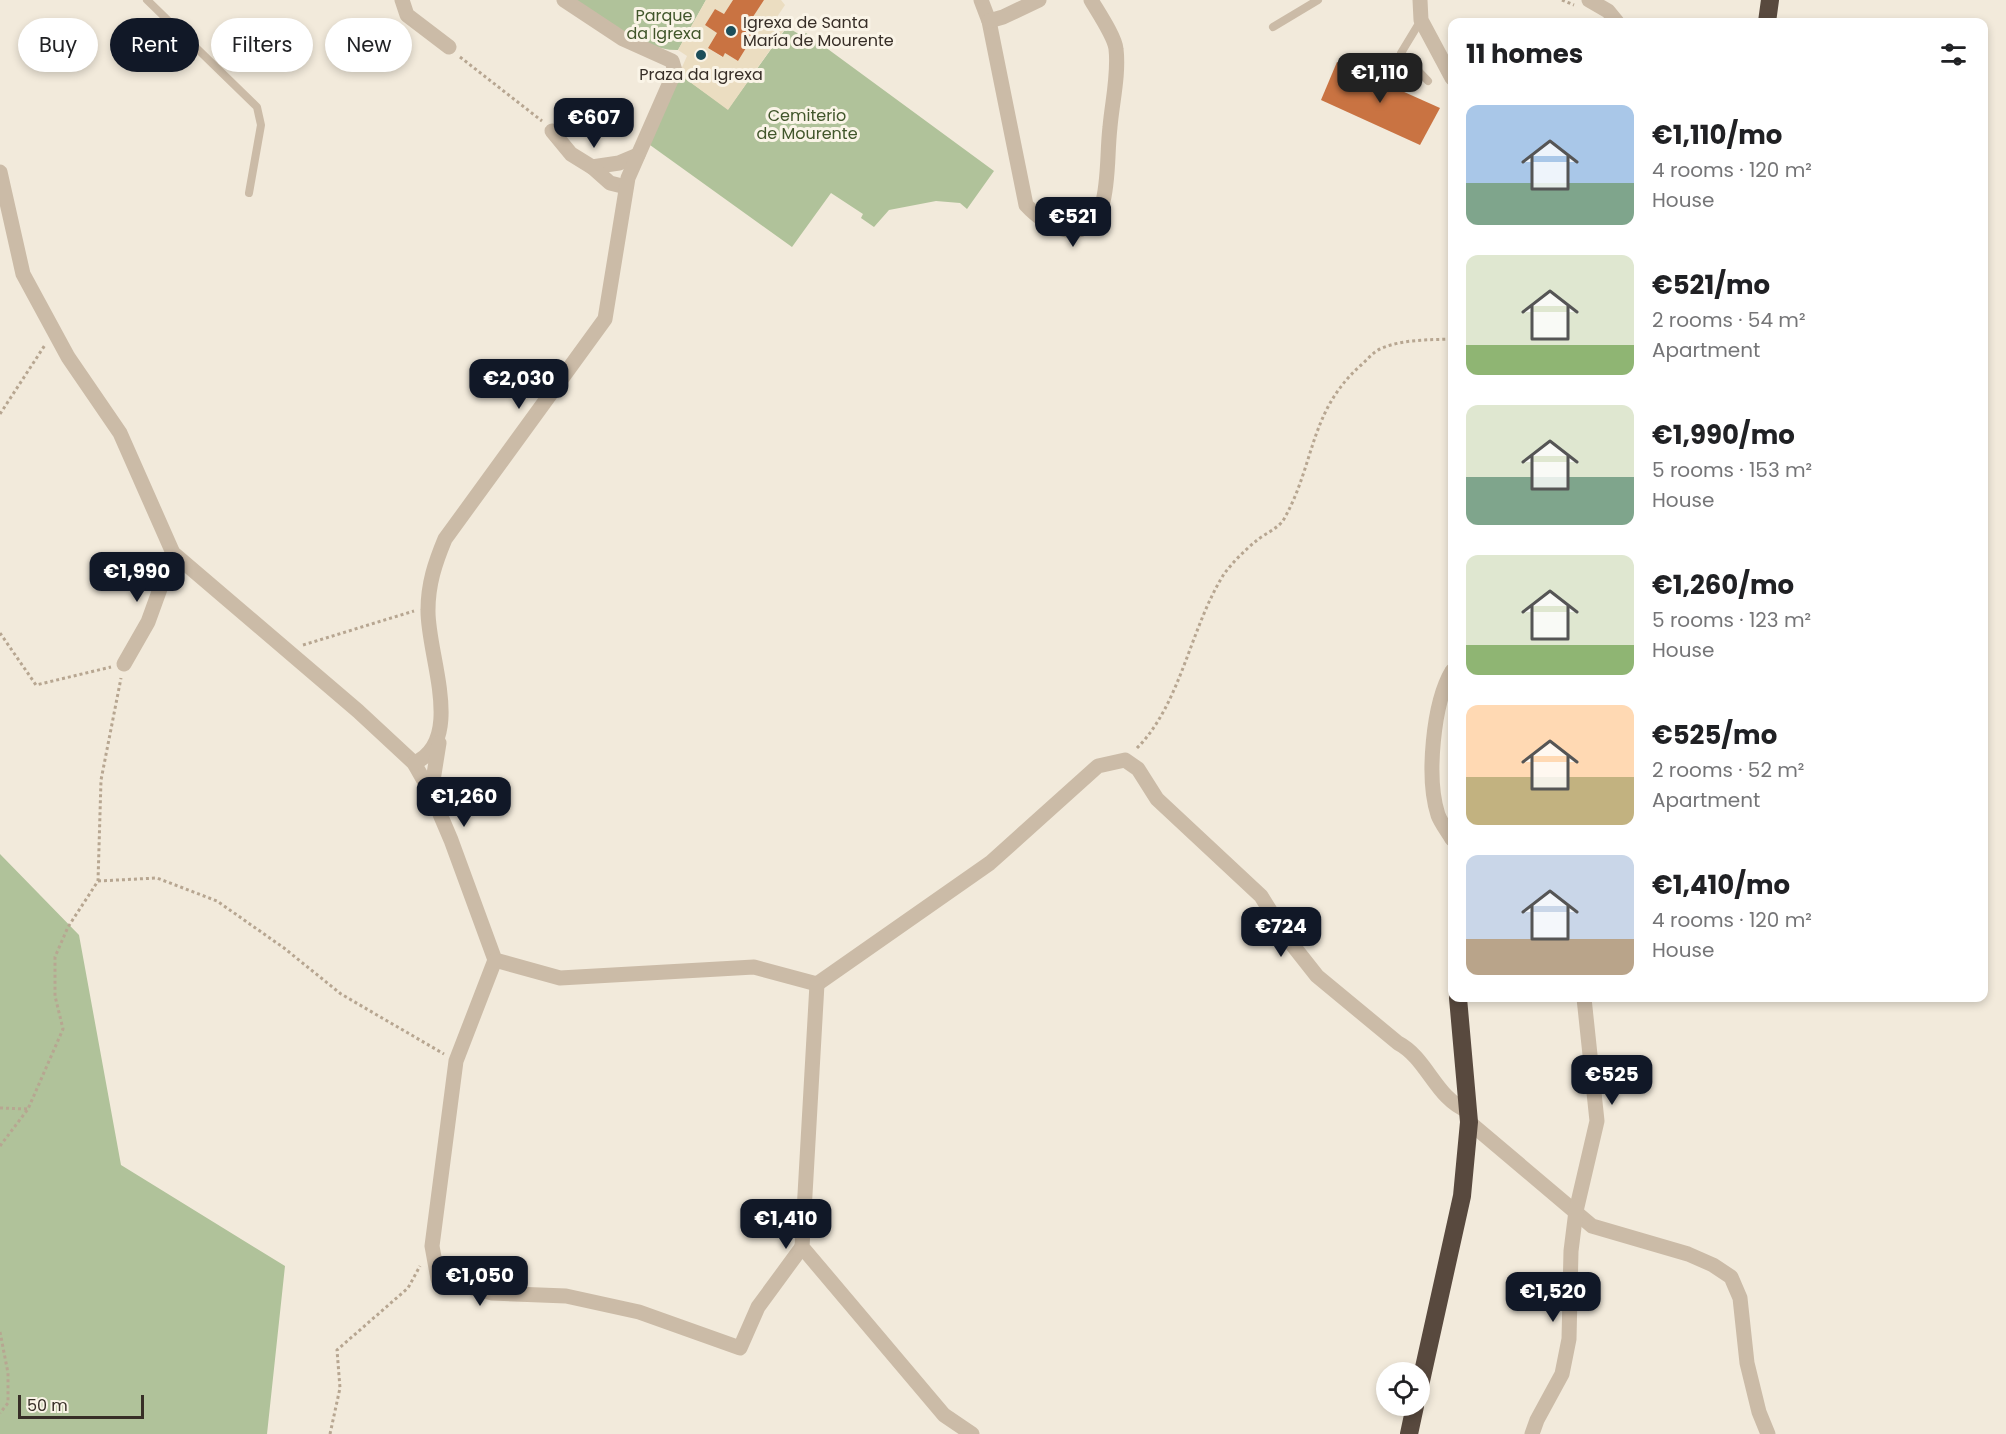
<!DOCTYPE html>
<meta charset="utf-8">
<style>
body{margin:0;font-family:Poppins,sans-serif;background:#f2f2f2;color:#202124;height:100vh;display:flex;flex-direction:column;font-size:22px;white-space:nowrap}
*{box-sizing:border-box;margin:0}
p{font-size:20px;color:#757577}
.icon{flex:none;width:33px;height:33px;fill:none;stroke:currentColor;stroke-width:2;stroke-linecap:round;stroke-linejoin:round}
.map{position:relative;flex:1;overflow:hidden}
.sheet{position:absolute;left:1448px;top:18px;width:540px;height:984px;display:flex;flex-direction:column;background:#fff;border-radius:12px;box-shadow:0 3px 9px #0003}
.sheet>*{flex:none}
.hud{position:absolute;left:18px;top:18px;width:570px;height:54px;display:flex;gap:12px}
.buttons{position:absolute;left:1376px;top:1362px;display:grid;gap:12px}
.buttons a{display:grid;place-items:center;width:54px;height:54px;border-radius:50%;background:#fff;box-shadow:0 3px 9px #0003;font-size:30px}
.scale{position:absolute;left:18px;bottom:15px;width:126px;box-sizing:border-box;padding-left:6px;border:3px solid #372e27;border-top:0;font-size:16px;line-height:21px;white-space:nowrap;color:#372e27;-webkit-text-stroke:4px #faf4e7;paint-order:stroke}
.price{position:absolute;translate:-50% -51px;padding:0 14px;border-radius:12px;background:#111827;color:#fff;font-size:20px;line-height:39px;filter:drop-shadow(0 2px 3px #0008)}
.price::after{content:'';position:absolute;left:50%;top:36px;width:18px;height:14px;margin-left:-9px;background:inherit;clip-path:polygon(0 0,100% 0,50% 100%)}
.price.on{background:#222;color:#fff}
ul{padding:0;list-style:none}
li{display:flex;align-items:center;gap:18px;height:150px;padding:0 18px}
li span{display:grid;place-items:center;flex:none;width:168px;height:120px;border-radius:12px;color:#555}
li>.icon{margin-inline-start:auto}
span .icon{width:72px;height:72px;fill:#fffc;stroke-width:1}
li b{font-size:26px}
h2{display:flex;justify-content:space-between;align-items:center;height:72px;padding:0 18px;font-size:26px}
.pill{padding:0 21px;border-radius:27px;background:#fff;box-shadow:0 3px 9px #0003;font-size:21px;line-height:54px}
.pill.on{background:#111827;color:#fff}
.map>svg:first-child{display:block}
</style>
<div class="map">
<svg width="2006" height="1434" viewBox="0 0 2006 1434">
<rect width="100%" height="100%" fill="#f2eadb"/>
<g fill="#b0c29a">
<path d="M567,0H706L678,50C643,51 597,17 567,0Z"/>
<path d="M787,27L802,36L806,33L994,171L967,209L960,203L936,201L889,210L874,227L861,218L863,214L831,193L792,247L650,145L679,74L728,109Z"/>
<path d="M0,854L79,935L121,1165L285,1266L267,1434H0Z"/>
</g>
<path fill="#ebddc1" d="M706,0H733L724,14L715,9L705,25L717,33L708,48L722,57L725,53L738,61L754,35L745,29L763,0H781L785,5L777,17L781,21L778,26L784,30L728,110L679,74L687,56L678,50Z"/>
<g fill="#c97342">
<path d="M733,0H764L745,29L754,35L738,61L725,53L723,57L708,48L717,33L705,25L715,9L724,14Z"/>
<path d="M1337,62L1440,108L1420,145L1321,100Z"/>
</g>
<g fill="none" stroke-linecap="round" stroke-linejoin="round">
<g stroke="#b7a691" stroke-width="3" stroke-dasharray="3 3" stroke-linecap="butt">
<path d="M1562,0L1574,5"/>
<path d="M460,57L542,121"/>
<path d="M0,414L45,345"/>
<path d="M0,633L36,685L111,667"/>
<path d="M303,645L414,611"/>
<path d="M1137,748C1181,704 1190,628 1224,574C1232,563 1245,550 1256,541C1264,534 1278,529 1284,519C1315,464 1309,412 1360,366C1366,361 1373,352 1380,349C1402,339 1429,340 1452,339"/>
<path d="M98,881L157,878L217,901L284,948L341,994L444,1054"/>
<path d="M0,1108L28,1109"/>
<path d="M0,1146L28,1109L63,1029L55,996V957L68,927L98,881L101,780L121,678"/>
<path d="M0,1332L8,1373V1403L0,1413"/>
<path d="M330,1434L340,1388L337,1350L408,1288L420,1266"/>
</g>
<g stroke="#cbbba7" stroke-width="8">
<path d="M147,0L257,107L261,125L249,193"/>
<path d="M1421,20L1401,53L1428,81"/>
<path d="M1273,27L1318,0"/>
</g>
<g stroke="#cbbba7" stroke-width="15">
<path d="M402,0L407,15L449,47"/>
<path d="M981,0L989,21L1026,205C1048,229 1088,248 1102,205C1109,182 1107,152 1110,127C1112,103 1119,74 1116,49C1115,37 1098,12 1091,0"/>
<path d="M1420,0L1421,20L1452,78"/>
<path d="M1589,0L1608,11L1617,22"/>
<path d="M989,21L1003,17L1039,0"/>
<path d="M552,131L571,154L592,167L619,163L638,155"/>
<path d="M592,167L610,183L626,187"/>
<path d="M0,172L23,274L68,357L120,433L173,553L358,711L414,763L431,793L451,840L495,960L560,978L754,967L817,984L990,863L1098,766L1125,760L1138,769L1157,799L1261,896L1287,938L1317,976L1398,1043C1427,1058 1436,1099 1468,1111"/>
<path d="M124,664L148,622L173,553"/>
<path d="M1452,671C1433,703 1426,778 1438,815C1441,823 1448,832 1452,839"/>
<path d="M414,763C466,741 427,654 428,610C428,584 435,563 445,539L605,319L628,178L675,71L672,61L623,39L564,0"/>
<path d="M431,793L439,743"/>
<path d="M495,960L456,1061L432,1246L438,1279L492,1293L566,1296L639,1312L740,1348L758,1307L802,1247"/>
<path d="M817,984L802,1247L944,1415L972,1434"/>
<path d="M1469,1122L1592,1226L1688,1254L1713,1265L1731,1277L1740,1298L1747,1363L1759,1412L1768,1434"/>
<path d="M1532,1434L1537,1420L1562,1374L1569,1339L1571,1251L1576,1211L1597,1121L1584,998"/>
</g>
<g stroke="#58493e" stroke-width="18">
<path d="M1767,22L1770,0"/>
<path d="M1419,1390L1462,1196L1469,1122L1458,998"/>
<path d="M1409,1434L1415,1406"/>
</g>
</g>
<g fill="#1c4e5a" stroke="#faf4e7" stroke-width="2">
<circle cx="731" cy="31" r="6"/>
<circle cx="701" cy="55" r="6"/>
</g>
<g text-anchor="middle" stroke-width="6" stroke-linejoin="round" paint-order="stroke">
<g font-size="16" fill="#41562b" stroke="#faf4e7">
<text x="664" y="21">Parque<tspan x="664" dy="18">da Igrexa</tspan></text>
<text x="807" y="121">Cemiterio<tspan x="807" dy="18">de Mourente</tspan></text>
</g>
<g font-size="16" fill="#372e27" stroke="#faf4e7" text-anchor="start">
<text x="743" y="28">Igrexa de Santa<tspan x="743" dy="18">María de Mourente</tspan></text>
<text x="701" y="80" text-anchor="middle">Praza da Igrexa</text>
</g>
</g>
</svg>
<div class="buttons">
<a><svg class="icon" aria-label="locate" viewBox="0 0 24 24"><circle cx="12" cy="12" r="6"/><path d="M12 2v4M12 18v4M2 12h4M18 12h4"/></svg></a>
</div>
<div class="scale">50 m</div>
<b class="price on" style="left:1380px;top:104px">€1,110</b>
<b class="price" style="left:594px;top:149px">€607</b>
<b class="price" style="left:1073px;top:248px">€521</b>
<b class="price" style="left:519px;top:410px">€2,030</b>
<b class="price" style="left:137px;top:603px">€1,990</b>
<b class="price" style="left:464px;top:828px">€1,260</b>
<b class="price" style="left:1281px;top:958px">€724</b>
<b class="price" style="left:1612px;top:1106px">€525</b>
<b class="price" style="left:786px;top:1250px">€1,410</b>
<b class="price" style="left:480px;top:1307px">€1,050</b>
<b class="price" style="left:1553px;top:1323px">€1,520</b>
<div class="hud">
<a class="pill">Buy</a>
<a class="pill on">Rent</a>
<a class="pill">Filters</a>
<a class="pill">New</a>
</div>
<section class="sheet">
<h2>11 homes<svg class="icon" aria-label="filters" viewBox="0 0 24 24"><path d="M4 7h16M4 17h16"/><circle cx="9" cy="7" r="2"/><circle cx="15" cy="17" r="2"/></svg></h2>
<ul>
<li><span style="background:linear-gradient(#a9c7e8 65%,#7fa58c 0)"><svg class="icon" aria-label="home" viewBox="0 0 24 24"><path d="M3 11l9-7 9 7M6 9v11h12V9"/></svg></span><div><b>€1,110/mo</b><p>4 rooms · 120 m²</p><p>House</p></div></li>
<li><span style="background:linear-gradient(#dfe7d0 75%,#8fb573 0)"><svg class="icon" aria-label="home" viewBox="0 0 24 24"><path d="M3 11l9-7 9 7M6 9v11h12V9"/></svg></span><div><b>€521/mo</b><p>2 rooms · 54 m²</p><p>Apartment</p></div></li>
<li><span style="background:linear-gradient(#dfe7d0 60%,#7fa58c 0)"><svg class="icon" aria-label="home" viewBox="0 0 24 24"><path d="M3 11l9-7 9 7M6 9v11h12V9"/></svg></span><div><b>€1,990/mo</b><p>5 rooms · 153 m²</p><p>House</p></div></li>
<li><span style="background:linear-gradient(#dfe7d0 75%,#8fb573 0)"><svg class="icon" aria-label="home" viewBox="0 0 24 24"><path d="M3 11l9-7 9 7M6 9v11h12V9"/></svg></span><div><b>€1,260/mo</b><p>5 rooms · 123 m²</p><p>House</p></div></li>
<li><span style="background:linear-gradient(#ffd9b3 60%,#c2b280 0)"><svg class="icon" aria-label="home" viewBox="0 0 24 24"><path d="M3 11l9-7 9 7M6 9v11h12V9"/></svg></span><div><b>€525/mo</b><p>2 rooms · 52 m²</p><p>Apartment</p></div></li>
<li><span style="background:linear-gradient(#c9d6e8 70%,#b9a48a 0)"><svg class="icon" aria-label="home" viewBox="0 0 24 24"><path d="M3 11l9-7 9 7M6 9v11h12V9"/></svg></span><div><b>€1,410/mo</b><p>4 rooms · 120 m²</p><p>House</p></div></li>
</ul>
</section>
</div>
